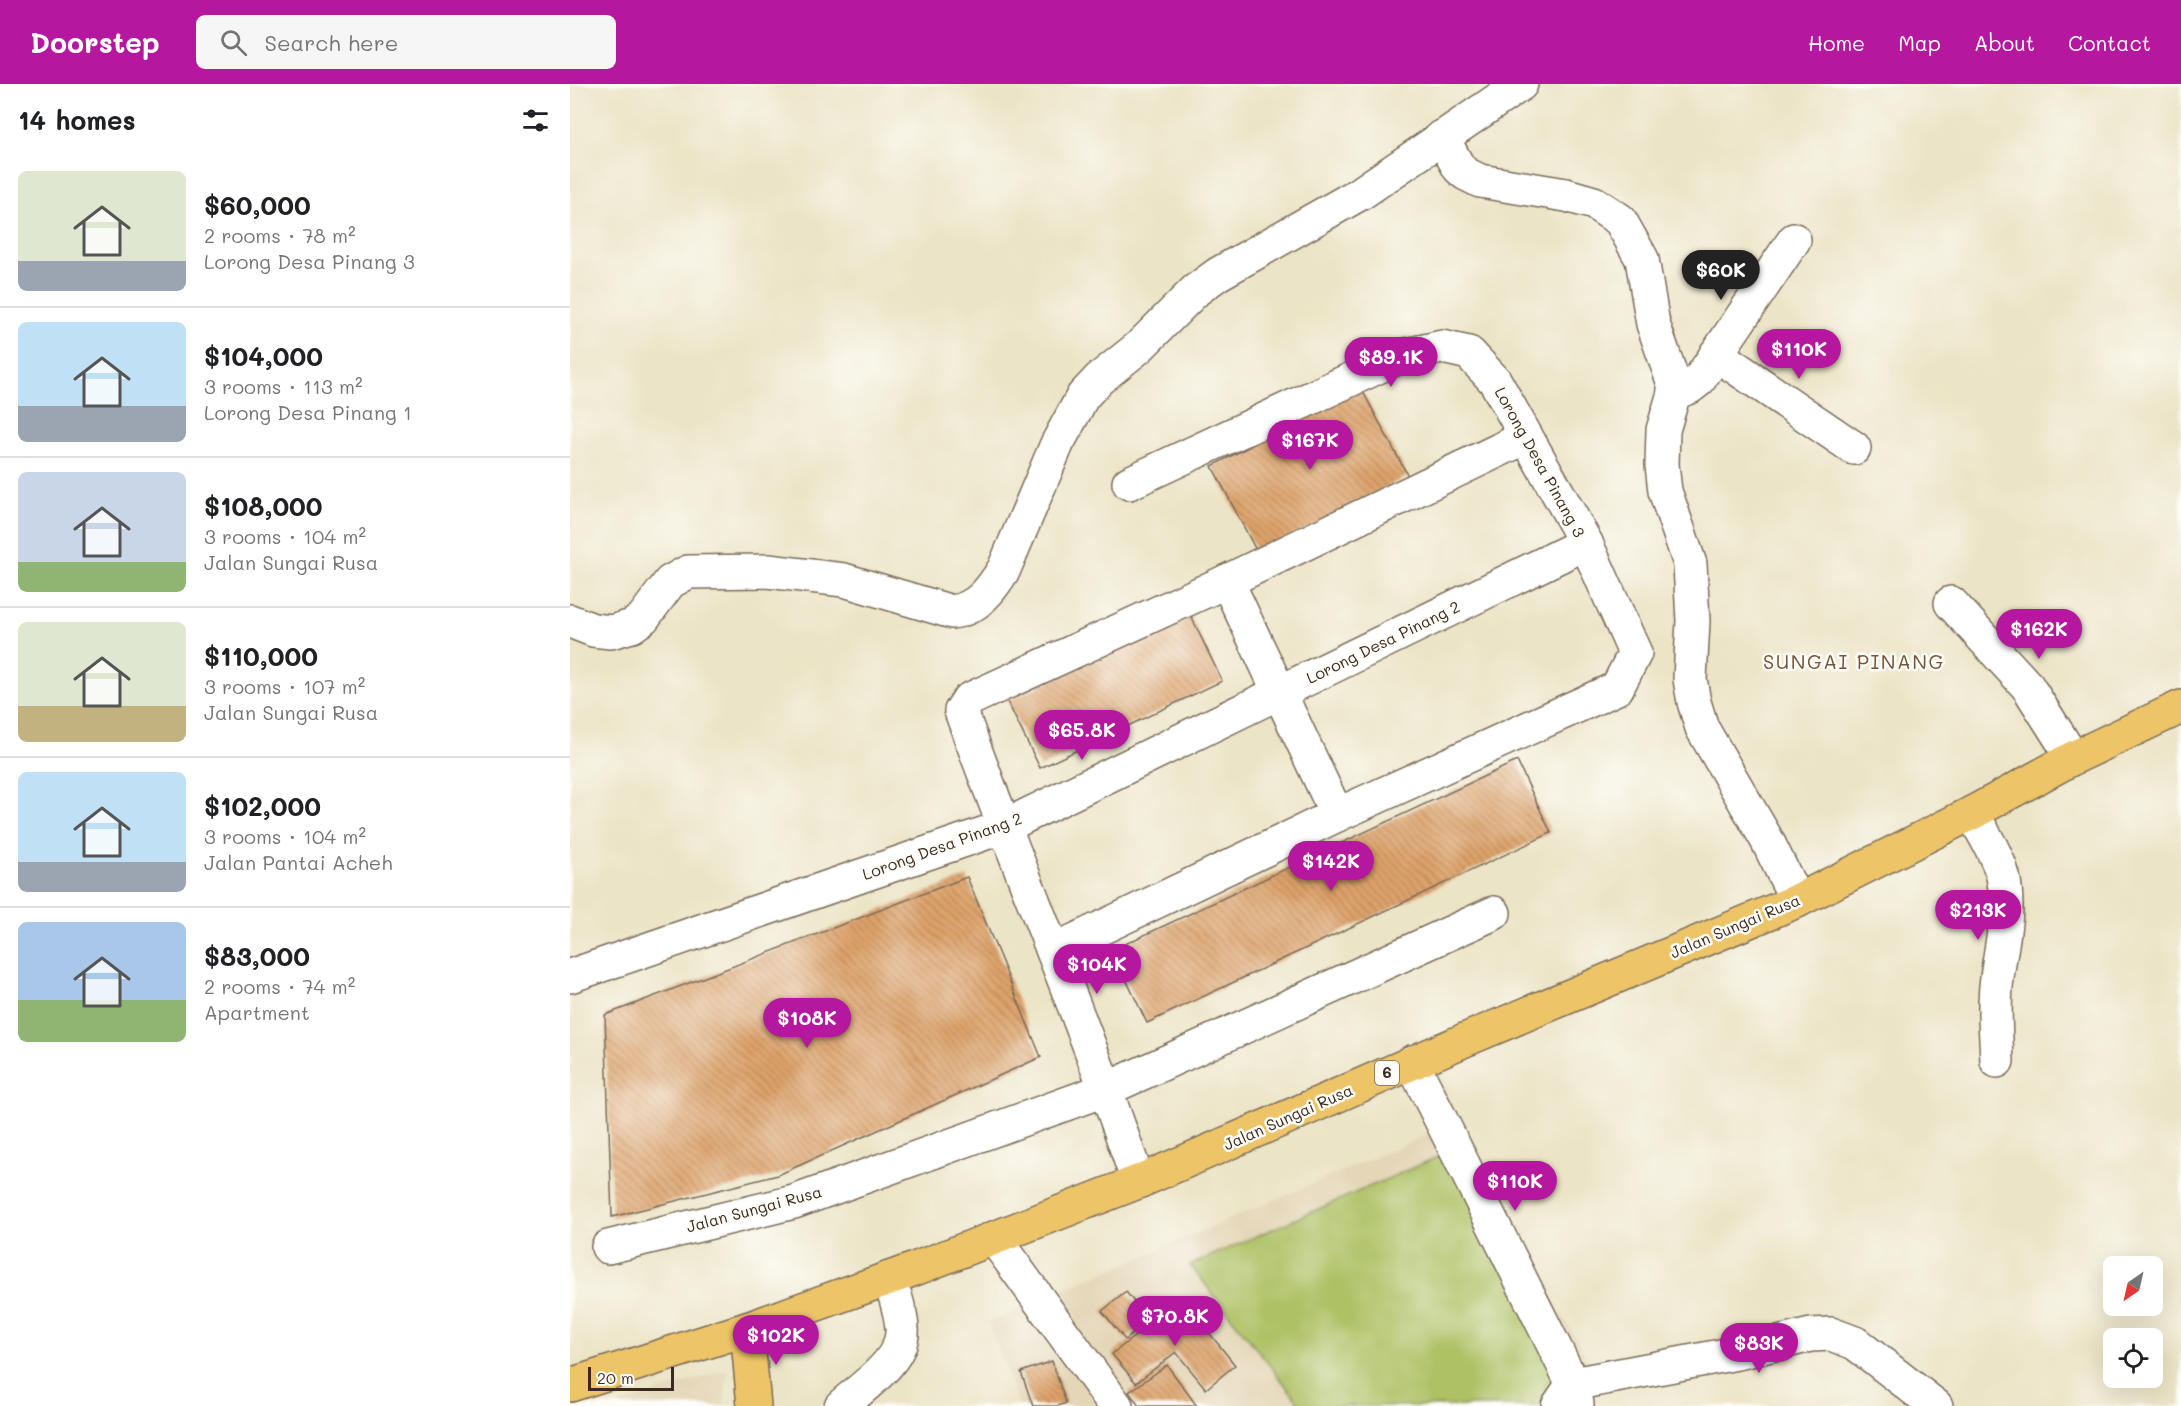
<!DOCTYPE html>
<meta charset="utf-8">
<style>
body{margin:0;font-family:Mali,sans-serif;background:#f6f6f6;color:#202124;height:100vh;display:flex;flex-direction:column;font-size:22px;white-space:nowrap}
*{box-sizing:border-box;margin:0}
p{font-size:20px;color:#757577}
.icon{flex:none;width:33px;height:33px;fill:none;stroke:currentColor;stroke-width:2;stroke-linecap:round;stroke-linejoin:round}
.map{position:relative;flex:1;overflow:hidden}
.drawer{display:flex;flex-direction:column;background:#fff;width:570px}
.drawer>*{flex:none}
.needle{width:39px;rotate:214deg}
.fabs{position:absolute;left:1533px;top:1172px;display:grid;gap:12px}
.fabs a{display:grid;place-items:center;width:60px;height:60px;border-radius:9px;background:#fff;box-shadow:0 6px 24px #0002;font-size:30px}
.scale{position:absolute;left:18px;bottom:15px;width:86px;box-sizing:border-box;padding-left:6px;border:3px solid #3b2a1e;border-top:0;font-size:16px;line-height:21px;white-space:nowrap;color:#3b2a1e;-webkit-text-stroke:4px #fdfcf7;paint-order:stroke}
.price{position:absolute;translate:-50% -51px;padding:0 14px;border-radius:21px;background:#b5179e;color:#fff;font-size:20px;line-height:39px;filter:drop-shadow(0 2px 3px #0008)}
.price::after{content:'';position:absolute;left:50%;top:36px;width:18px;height:14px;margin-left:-9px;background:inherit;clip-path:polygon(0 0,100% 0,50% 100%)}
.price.active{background:#222;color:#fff}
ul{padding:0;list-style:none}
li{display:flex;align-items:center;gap:18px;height:150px;padding:0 18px}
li+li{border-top:2px solid #e0e0e0}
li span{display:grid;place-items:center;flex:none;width:168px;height:120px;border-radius:9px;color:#555}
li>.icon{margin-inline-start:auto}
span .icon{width:72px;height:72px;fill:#fffc;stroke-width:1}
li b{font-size:26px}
h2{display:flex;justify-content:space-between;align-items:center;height:72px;padding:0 18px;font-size:26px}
header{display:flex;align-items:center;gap:36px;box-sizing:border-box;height:84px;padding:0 30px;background:#b5179e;color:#fff}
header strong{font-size:28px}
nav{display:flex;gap:33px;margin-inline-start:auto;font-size:21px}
.search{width:420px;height:54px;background:#f6f6f6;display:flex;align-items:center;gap:15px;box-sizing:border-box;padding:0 21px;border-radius:9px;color:#757577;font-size:22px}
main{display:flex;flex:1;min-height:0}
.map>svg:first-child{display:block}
</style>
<header>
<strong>Doorstep</strong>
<div class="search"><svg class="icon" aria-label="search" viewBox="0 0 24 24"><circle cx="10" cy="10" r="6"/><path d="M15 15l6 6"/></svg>Search here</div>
<nav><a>Home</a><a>Map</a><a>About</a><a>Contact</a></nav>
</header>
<main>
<section class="drawer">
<h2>14 homes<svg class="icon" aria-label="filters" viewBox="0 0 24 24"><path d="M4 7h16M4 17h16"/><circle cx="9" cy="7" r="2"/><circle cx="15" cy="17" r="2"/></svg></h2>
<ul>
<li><span style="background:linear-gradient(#dfe7d0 75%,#9aa5b1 0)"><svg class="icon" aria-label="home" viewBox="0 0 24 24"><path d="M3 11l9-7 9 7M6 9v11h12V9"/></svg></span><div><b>$60,000</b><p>2 rooms · 78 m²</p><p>Lorong Desa Pinang 3</p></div></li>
<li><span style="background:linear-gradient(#bfe0f5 70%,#9aa5b1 0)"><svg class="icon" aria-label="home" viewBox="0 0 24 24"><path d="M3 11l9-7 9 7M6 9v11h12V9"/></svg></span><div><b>$104,000</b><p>3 rooms · 113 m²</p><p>Lorong Desa Pinang 1</p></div></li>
<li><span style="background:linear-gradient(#c9d6e8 75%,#8fb573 0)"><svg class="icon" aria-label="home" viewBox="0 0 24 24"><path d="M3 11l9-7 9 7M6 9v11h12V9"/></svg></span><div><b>$108,000</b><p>3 rooms · 104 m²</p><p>Jalan Sungai Rusa</p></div></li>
<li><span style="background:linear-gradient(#dfe7d0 70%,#c2b280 0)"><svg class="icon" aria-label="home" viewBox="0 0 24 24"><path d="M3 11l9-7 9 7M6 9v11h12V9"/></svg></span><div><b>$110,000</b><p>3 rooms · 107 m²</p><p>Jalan Sungai Rusa</p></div></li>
<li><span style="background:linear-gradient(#bfe0f5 75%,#9aa5b1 0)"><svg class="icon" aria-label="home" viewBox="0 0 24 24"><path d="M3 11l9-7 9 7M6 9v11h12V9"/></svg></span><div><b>$102,000</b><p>3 rooms · 104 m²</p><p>Jalan Pantai Acheh</p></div></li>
<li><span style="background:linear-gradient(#a9c7e8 65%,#8fb573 0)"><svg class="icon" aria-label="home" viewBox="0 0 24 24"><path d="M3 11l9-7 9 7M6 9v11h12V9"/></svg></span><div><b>$83,000</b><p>2 rooms · 74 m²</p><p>Apartment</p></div></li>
</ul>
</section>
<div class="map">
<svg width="1611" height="1322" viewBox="0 0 1611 1322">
<defs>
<pattern id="building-back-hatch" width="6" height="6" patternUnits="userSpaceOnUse" patternTransform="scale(1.5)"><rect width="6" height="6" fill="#dea36b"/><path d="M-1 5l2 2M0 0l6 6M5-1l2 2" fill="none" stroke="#b58557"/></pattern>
</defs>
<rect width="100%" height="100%" fill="#fdfcf7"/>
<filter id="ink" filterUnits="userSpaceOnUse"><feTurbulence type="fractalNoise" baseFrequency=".0167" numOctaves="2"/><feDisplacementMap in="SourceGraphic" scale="12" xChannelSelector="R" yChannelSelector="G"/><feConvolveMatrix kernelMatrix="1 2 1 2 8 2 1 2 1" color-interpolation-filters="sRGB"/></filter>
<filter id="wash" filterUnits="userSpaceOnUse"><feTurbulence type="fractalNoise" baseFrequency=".008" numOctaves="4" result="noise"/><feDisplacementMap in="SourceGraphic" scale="24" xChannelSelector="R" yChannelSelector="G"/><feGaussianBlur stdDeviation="1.35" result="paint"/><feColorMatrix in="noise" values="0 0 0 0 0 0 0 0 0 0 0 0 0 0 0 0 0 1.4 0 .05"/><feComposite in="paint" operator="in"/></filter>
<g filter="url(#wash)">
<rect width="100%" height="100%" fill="#ece4c6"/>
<g fill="#e4d6b7">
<path d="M878,1042L1033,1299L1018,1322H449L418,1238Z"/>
<path d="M158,1285L154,1322H46Z"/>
</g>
<path fill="#aec165" stroke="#747642" stroke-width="1.5" d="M881,1067L1012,1322H732L620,1181Z"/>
<g id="blocks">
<g fill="url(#building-back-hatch)">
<path d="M791,304L838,392L688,470L642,382Z"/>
<path d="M620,530L652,597L470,684L437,617Z"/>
<path d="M947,677L981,749L577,939L542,866Z"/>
<path d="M397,793L471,973L208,1091L42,1133L35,931Z"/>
<path d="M556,1208L579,1236L555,1256L532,1227Z"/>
<path d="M612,1215L665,1281L636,1305L606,1268L566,1299L542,1270Z"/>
<path d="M482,1277L496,1319L488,1322H463L451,1288Z"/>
<path d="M597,1281L627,1322H569L559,1308Z"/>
</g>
</g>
</g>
<g filter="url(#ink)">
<use href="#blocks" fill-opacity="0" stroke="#796b59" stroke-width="1.5"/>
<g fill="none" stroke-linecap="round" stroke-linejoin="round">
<g stroke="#796b59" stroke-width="36">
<g id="minor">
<path d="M872,53L889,84L896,90L910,97L996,111L1024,119L1050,136L1072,175L1083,240L1104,300V309L1093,346L1092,381L1095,407L1120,480L1123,537L1120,595L1124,618L1132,644L1197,756L1227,817"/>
<path d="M1146,270L1284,364"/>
<path d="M1104,309L1120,303L1129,296L1224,156"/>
<path d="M657,497L767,731"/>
<path d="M1381,519L1458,603L1503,674"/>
<path d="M0,537L23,546L41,548L62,542L73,534L100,498L118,488L198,487L274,496L382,528C407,525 421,506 434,485L487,360L513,312L529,295L569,263L626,206L648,190L791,109L951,0"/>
<path d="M1402,729C1413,749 1427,770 1433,792C1441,828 1431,859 1427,894C1423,921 1426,950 1427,977"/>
<path d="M483,867L767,731L1047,604L1065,569L1016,459L925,297L899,269L872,263L831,272L559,399"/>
<path d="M0,892L433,743L1016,459"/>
<path d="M842,978L1003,1300L1007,1320"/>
<path d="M568,1098C515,939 448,785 391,627L398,616L657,497L956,353"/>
<path d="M424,1154L546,1322"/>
<path d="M38,1163L224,1118L537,1005L924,829"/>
<path d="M271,1322C292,1303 335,1276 332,1244C331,1227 324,1210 320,1194"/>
<path d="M988,1322L1003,1300L1172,1268L1241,1251L1261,1250L1285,1259L1366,1322"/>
</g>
</g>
<g stroke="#796b59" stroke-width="36">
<g id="major">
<path d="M177,1245L184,1322"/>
<path d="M0,1301L177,1245L342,1186L568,1098L897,955L1227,817L1402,729L1503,674L1611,623"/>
</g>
</g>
<use href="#minor" stroke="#fff" stroke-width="33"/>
<use href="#major" stroke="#eec469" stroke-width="33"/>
</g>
</g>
<g text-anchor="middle" stroke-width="5" stroke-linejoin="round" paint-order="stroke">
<rect fill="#fdfcf7" stroke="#75695f" stroke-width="1.5" x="805" y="977" width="24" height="24" rx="4.5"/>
<g font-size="15" font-weight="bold" fill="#3b2a1e">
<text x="817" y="994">6</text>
</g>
<g font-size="16" fill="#3b2a1e" stroke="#fdfcf7">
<text transform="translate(970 378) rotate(61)" y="6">Lorong Desa Pinang 3</text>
<text transform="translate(813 558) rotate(-26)" y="6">Lorong Desa Pinang 2</text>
<text transform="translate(372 762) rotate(-20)" y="6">Lorong Desa Pinang 2</text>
<text transform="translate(1165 842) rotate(-23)" y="6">Jalan Sungai Rusa</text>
<text transform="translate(718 1033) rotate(-24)" y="6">Jalan Sungai Rusa</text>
<text transform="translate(184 1125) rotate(-15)" y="6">Jalan Sungai Rusa</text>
</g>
<g font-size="20" letter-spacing="1.5" fill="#745439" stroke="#fdfcf7">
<text x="1284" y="585">SUNGAI PINANG</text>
</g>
</g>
</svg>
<div class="fabs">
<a><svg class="needle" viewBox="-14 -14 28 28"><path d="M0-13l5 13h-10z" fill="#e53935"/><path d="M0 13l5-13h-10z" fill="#757577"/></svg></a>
<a><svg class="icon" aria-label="locate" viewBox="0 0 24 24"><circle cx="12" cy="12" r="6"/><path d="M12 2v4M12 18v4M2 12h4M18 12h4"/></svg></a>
</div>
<div class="scale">20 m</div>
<b class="price active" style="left:1151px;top:217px">$60K</b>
<b class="price" style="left:1229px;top:296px">$110K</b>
<b class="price" style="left:821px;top:304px">$89.1K</b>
<b class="price" style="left:740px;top:387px">$167K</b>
<b class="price" style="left:1469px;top:576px">$162K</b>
<b class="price" style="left:512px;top:677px">$65.8K</b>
<b class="price" style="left:761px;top:808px">$142K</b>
<b class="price" style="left:1408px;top:857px">$213K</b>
<b class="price" style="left:527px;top:911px">$104K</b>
<b class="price" style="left:237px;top:965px">$108K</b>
<b class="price" style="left:945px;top:1128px">$110K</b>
<b class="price" style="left:605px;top:1263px">$70.8K</b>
<b class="price" style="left:206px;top:1282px">$102K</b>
<b class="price" style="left:1189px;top:1290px">$83K</b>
</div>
</main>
